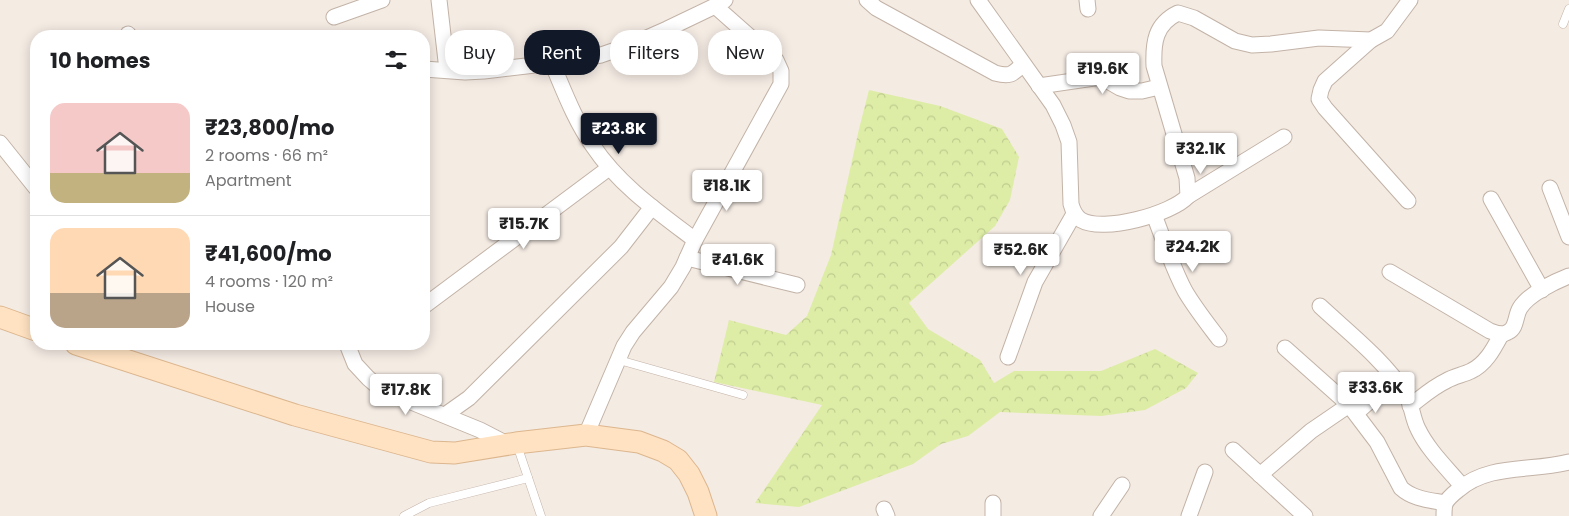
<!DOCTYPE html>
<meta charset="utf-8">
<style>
body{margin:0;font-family:Poppins,sans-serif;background:#f6f6f6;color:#202124;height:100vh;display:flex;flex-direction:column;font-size:19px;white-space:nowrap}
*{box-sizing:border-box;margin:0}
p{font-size:16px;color:#757577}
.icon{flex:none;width:28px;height:28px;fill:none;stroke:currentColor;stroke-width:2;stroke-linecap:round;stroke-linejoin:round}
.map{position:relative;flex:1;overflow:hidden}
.panel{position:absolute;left:30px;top:30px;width:400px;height:320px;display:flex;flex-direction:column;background:#fff;border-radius:20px;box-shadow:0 2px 12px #0003}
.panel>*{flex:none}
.guide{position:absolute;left:445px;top:30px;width:475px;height:45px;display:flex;gap:10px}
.price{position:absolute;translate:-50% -42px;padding:0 11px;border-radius:5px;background:#fff;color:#222;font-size:16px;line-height:32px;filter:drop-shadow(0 1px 2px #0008)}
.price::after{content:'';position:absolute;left:50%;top:30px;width:15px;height:11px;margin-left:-8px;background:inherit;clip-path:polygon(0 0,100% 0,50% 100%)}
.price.current{background:#111827;color:#fff}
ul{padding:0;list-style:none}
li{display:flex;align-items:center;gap:15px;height:125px;padding:0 20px}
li+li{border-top:1px solid #e0e0e0}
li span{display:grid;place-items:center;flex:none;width:140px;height:100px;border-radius:15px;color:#555}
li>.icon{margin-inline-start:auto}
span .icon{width:60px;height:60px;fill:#fffc;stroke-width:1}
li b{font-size:21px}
h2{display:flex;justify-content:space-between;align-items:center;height:60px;padding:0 20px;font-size:21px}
.pill{padding:0 18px;border-radius:20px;background:#fff;box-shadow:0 2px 12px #0003;font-size:18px;line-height:45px}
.pill.current{background:#111827;color:#fff}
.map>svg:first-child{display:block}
</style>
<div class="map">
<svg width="1569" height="516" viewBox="0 0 1569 516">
<defs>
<pattern id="forest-crowns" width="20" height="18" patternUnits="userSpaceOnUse" patternTransform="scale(1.25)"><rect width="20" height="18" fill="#ddeda6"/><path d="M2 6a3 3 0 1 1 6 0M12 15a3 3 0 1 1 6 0" fill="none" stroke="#bfcc8f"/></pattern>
</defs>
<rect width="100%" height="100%" fill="#f4ebe3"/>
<path fill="url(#forest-crowns)" d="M869,90L940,106L1002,129L1019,157L1010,200L995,226L909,303L928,329L980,360L994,383L1014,371H1101L1155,349L1198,373L1186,388L1145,410L1101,416L1000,412L968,436L941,444L913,464L799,507L755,503L822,405L714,382L729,320L786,335L807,316L831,255L859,129Z"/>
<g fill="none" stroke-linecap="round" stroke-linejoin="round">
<g stroke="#c3b3a7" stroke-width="9">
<g id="lane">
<path d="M1563,24L1569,9"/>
<path d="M619,360L743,395"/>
<path d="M517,445L541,516"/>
<path d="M404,516L429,503L528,478"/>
</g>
</g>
<g stroke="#c3b3a7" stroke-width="17">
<g id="street">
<path d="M439,0L447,70"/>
<path d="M867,0L876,8L995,73C1010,77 1012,75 1023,64"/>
<path d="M978,0L1053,105L1063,125L1069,142L1071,204C1073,211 1075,216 1081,220C1103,233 1172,214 1188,196L1187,178L1154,66C1153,43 1155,24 1178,13L1194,18L1235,41L1252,45L1271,44L1319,38L1371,40L1387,31L1410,0"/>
<path d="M1087,0L1088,9"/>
<path d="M334,17L382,0"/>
<path d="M127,36L128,34"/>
<path d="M1371,40L1325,81L1321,90L1319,99L1325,108L1408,201"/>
<path d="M552,63C564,91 575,121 593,146C619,185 658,212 695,240"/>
<path d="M424,69L465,72L484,71L552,63L601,55L633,44L667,29L715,6L725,0"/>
<path d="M1039,86L1101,77L1120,88L1129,91H1142L1159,87"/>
<path d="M0,143L36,188"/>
<path d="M1550,188L1569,237"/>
<path d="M1188,196L1284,137"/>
<path d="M1491,199L1542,290"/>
<path d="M1154,215C1164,240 1172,267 1185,291C1195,308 1207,323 1219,339"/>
<path d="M687,258L797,285"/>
<path d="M1390,272L1490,331C1496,333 1502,336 1508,332C1517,328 1515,316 1520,308C1529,294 1554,282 1569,276"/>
<path d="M424,306L609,168"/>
<path d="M1320,306C1349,333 1384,360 1405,393C1412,403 1412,418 1418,429C1428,450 1447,468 1462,486"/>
<path d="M347,344L355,364L368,378L382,390L480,430L507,444"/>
<path d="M1285,348L1349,405L1377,442L1401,488C1413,499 1429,500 1445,503"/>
<path d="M1008,357L1035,282L1074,214"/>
<path d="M1410,406C1422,397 1433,387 1446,381C1454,376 1463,375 1471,371C1486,364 1494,348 1501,335"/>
<path d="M1356,413L1395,379"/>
<path d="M445,415L469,398L621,247L652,207"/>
<path d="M586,435L624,346L633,332L671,287L683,267L695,240L781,84V71L776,60L715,6"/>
<path d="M1233,450L1305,516"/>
<path d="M1260,475L1311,431L1349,405"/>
<path d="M993,503V516"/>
<path d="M884,509L887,516"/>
<path d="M1101,516L1122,485"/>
<path d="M1189,516L1205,472"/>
<path d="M1444,516C1444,512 1444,508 1445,504C1447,499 1453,494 1458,490C1489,463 1532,472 1569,462"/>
</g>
</g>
<g stroke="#dcb68e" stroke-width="23">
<g id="secondary">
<path d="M0,317L36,330"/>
<path d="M76,344L295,415L431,452L455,453L516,443L586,435L639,442L663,451L678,460L689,474L698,492L706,516"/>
</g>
</g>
<use href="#lane" stroke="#fff" stroke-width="8"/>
<use href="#street" stroke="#fff" stroke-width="15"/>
<use href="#secondary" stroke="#ffe2c1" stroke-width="21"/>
</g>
</svg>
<b class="price" style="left:1103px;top:95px">₹19.6K</b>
<b class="price current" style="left:619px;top:155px">₹23.8K</b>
<b class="price" style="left:1201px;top:175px">₹32.1K</b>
<b class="price" style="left:727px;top:212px">₹18.1K</b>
<b class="price" style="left:524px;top:250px">₹15.7K</b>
<b class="price" style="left:1193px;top:273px">₹24.2K</b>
<b class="price" style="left:1021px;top:276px">₹52.6K</b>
<b class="price" style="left:738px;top:286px">₹41.6K</b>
<b class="price" style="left:1376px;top:414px">₹33.6K</b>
<b class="price" style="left:406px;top:416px">₹17.8K</b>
<div class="guide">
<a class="pill">Buy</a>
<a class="pill current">Rent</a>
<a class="pill">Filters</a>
<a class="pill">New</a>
</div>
<section class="panel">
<h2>10 homes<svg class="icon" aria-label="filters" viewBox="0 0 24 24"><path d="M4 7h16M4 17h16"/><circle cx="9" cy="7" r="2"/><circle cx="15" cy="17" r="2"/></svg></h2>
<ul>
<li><span style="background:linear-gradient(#f6c9c9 70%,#c2b280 0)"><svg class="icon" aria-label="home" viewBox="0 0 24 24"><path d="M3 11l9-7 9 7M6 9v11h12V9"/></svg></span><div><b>₹23,800/mo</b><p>2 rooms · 66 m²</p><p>Apartment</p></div></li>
<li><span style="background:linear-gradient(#ffd9b3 65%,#b9a48a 0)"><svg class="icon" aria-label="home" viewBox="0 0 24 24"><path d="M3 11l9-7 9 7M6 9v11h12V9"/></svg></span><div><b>₹41,600/mo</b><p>4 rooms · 120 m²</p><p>House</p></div></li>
</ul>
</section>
</div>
